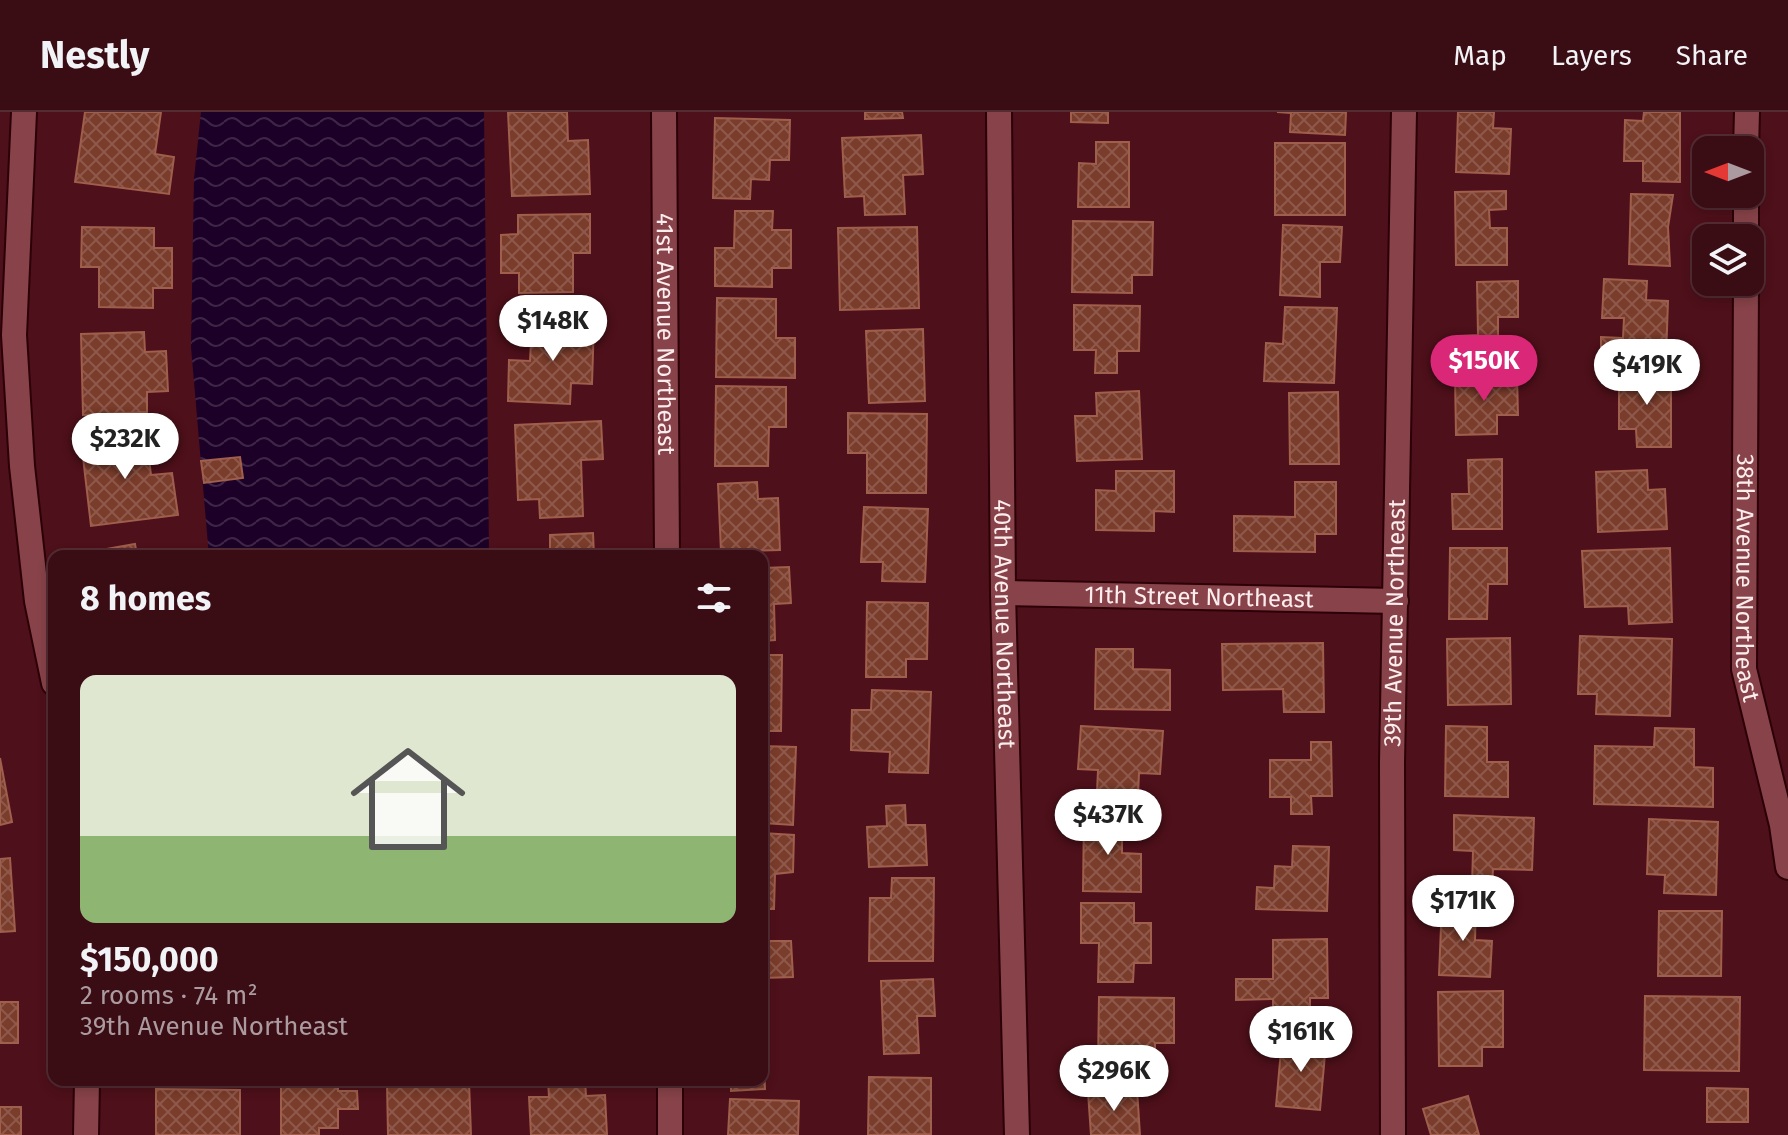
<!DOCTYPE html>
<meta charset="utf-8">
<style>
body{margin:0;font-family:"Fira Sans",sans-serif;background:#41151d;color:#f1f3f6;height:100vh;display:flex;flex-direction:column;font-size:30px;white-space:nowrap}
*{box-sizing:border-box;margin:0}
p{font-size:26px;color:#ab9ba0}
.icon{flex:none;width:44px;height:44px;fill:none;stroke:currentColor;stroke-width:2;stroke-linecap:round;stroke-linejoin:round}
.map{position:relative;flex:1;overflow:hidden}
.panel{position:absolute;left:48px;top:438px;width:720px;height:536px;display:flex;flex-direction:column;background:#3a0c14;border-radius:16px;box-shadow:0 4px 12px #0003,0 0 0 2px #542c34}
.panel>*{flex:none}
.needle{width:52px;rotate:270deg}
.buttons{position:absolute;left:1692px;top:24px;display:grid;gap:16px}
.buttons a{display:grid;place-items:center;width:72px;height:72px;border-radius:16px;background:#3a0c14;box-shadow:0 4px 12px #0003,0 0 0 2px #542c34;font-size:40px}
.price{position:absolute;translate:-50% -68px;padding:0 18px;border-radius:28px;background:#fff;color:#222;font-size:26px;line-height:52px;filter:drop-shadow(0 2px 4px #0008)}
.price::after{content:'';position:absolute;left:50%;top:48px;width:24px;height:18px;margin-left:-12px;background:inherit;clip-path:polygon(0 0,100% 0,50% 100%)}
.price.active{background:#db2777;color:#fff}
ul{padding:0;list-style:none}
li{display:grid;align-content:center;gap:16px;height:424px;padding:0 32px}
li+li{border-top:2px solid #542c34}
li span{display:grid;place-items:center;height:248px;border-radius:16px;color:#555}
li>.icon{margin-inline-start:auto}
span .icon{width:144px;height:144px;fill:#fffc;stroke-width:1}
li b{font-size:34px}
h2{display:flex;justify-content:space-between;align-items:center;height:96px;padding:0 32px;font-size:34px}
header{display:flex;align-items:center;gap:48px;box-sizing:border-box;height:112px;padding:0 40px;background:#3a0c14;border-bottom:2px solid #542c34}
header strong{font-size:38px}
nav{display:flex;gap:44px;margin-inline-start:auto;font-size:28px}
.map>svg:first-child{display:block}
</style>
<header>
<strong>Nestly</strong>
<nav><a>Map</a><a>Layers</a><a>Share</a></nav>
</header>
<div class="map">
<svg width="1788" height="1023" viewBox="0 0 1788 1023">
<defs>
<pattern id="water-waves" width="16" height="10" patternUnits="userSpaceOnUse" patternTransform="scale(2)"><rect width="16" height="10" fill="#1c0027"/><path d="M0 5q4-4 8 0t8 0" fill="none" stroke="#3e2647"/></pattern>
<pattern id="building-cross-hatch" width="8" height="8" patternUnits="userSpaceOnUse" patternTransform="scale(2)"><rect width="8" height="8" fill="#7a3c2b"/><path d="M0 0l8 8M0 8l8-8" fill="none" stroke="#8e584a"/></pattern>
</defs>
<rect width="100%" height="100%" fill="#4e101a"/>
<path fill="url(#water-waves)" d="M201,0H484L489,444H209L191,235L194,67Z"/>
<g fill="url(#building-cross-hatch)" stroke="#a05e4c" stroke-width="2">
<path d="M85,0H161L155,42L174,45L169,82L75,70Z"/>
<path d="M508,0H567L568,29L588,28L590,82L512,84Z"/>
<path d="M865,0H902L903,6L865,7Z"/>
<path d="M1071,0H1108V11L1071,10Z"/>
<path d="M1277,0H1346L1345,23L1290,20L1291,1Z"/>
<path d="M1458,0H1494L1493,16L1511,17L1509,62L1456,60Z"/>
<path d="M1644,0H1680V70L1643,69V49H1624L1625,8L1643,9Z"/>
<path d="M715,6L790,8L789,48H770L769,68L751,67L750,87L713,86Z"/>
<path d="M921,23L923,62L903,63L905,102L865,103L864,84L845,85L842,26Z"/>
<path d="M1096,30H1129V95H1078L1079,51L1096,52Z"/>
<rect x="1275" y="31" width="70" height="72"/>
<path d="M1506,79V97L1489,98L1490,116H1507V153H1456L1455,80Z"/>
<path d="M1631,82L1673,83L1668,115L1670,154L1629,152Z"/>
<path d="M735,99H773L772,118H791V156H772V175L715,174V136H734Z"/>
<path d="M590,102V141H573V180L519,181V161H501V123L518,122V103Z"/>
<path d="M1073,109L1153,110L1152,163H1132V181L1072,180Z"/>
<path d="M1283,113L1342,115L1340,150H1320V185L1280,183Z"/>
<path d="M82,115L154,116V136H172V176H153V196L99,195V155H81Z"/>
<path d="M917,115L919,196L840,198L838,116Z"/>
<path d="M1604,167L1647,169L1646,188L1668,189L1666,246L1601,244V225L1623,226L1624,206H1602Z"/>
<path d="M1518,169V205H1498V241H1459L1458,224L1478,223L1477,170Z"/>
<path d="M717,186L776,187V226H795V266L716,265Z"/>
<path d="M1074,193L1140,194L1139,239H1117V261H1095L1096,238H1074Z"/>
<path d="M1285,195L1337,196L1334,271L1264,269L1266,231L1283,232Z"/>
<path d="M532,208L594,210L592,272L571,271L570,292L508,289L509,248L530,249Z"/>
<path d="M923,217L925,289L869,291L866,219Z"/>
<path d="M144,220L145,240L166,239L168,279L147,280V300L83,303L81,222Z"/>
<path d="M1671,260V335H1637L1636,317H1619V261Z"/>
<path d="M1455,264H1517L1518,303H1497V322L1456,323Z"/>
<path d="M716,274L786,275V315H769L768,354H715Z"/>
<path d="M1139,279L1142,347L1077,349L1075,304H1097L1096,281Z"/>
<path d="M1338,280L1339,352H1290L1289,281Z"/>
<path d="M848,301L927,302L926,381H867V341H848Z"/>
<path d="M601,309L603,347L581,348L583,404L540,406L539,387L518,388L515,313Z"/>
<path d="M146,321L151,363L172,361L178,403L91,414L81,328Z"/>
<path d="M240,345L243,366L204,371L201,349Z"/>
<path d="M1502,347V417H1453L1452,382H1469L1468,348Z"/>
<path d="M1647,358L1648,378L1665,377L1667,417L1598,420L1596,360Z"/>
<path d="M1116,359H1174V400L1154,399V419L1096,418V378L1116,379Z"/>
<path d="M757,370L758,387L778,386L780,438L721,440L718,372Z"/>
<path d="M1295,370H1336V422H1315V440L1234,439V404L1295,405Z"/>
<path d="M864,395L928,397L925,470L882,469L883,450H861Z"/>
<path d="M593,421L594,444H550V423Z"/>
<path d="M135,432L137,444H96L95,439Z"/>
<path d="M1450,436H1507V472H1488L1487,507H1449Z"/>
<path d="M1670,436L1672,510L1629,512L1628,494L1585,495L1582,439Z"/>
<path d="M789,455L791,491L774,492L775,528L762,529V456Z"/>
<path d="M867,490L928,491L927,547H906V565H866Z"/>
<path d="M1580,524L1672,527L1670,604L1596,602L1597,582H1578Z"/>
<path d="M1510,526L1511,592L1448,593L1447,527Z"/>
<path d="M1323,531L1324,600H1284L1283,577L1223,578L1222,532Z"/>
<path d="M1096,537H1133V557L1170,558V598L1095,597Z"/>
<path d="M762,543H782L781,619H762Z"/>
<path d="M872,578L931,580L928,661L889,660L890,640L851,638L852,598H871Z"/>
<path d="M1081,614L1163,619L1160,662L1139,661L1138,683L1097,680L1098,658L1078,657Z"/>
<path d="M1446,614L1487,615V650H1508V685L1445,684Z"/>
<path d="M1655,616L1694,617V655L1713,656V695L1594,692L1595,634L1654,635Z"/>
<path d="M1311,630H1331L1332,684H1311L1312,702H1291V685H1270V648H1311Z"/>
<path d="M762,634L796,635L793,713L762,711Z"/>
<path d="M0,646L12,710L0,713Z"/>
<path d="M905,693L906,713H925L927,753L869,755L867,715L887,714L886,694Z"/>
<path d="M1084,703H1122V741L1141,742V780L1083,779Z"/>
<path d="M1454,703L1534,706L1532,758L1493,757L1492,774L1472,773L1473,739L1454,738Z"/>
<path d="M1649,707L1718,710L1716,783L1664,781L1665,763L1647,762Z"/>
<path d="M762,721L794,723L793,760L775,762L774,797H762Z"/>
<path d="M1293,734L1329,735L1327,799L1256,797L1257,775L1274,776L1275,754L1292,755Z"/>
<path d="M10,746L15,819L0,820V747Z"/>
<path d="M892,766H934L933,849H869L870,786H891Z"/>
<path d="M1081,791H1134V811H1151V851H1134L1133,870H1098L1099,831H1081Z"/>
<path d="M1442,791L1476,792L1475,828L1492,829L1490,865L1439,863Z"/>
<path d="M1659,799H1722L1721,864H1658Z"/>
<path d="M769,811V829H791L793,865L762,866V812Z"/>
<path d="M1327,827L1328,886H1310V906L1273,907V887L1236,888V867H1273V828Z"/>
<path d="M933,867L935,904H917L919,941L884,942L881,869Z"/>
<path d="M1503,879V935H1482V954H1439L1438,880Z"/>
<path d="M1645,884L1740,885L1739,959L1644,958Z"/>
<path d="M1099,885L1174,886V931H1155V953L1098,952Z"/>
<rect x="0" y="890" width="18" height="41"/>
<path d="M762,907L765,977L731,979V968H762Z"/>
<path d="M1282,927L1326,931L1320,998L1276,994Z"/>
<path d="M869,965L931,966V1022L868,1023Z"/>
<path d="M281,968H338V979H357L358,997H338V1016H319V1023H281Z"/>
<path d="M548,968H585L586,984L605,983L607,1023H531L529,985H549Z"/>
<path d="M469,969L471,1023H388L387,971Z"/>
<path d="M1707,976L1748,977V1010H1707Z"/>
<path d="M156,977L240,978V1023H156Z"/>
<path d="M1137,977L1140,1023H1091L1088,980Z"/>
<path d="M1468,984L1479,1023H1431L1423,997Z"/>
<path d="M730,987L799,989L798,1023H728Z"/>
<rect x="0" y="995" width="21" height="28"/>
</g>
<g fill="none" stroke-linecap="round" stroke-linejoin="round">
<g stroke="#2c0007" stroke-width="28">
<g id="minor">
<path d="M24,0L14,223L22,354L37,489L54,571"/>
<path id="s1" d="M664,0L667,444"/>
<path d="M1746,38L1747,0"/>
<path d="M1746,126V82"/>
<path id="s2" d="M1746,170L1744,557L1782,713L1788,755"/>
<path id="s3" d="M1003,481L1396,489"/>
<path d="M670,968V1023"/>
<path d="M86,1023L87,968"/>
<path id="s4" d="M1393,1023L1392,651L1404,0"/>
</g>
</g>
<g stroke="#2c0007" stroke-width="28">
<g id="tertiary">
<path id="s5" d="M999,0L1003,481L1017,1023"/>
</g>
</g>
<use href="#minor" stroke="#874349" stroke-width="24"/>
<use href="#tertiary" stroke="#874349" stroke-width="24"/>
</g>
<g text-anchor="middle" stroke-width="8" stroke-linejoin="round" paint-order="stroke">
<g font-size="24" fill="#feedee" stroke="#4e101a">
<text dy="8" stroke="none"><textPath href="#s1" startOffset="222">41st Avenue Northeast</textPath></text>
<text dy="8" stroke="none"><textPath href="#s2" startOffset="296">38th Avenue Northeast</textPath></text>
<text dy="8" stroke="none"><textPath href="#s3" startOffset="196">11th Street Northeast</textPath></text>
<text dy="8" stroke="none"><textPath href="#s4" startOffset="512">39th Avenue Northeast</textPath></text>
<text dy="8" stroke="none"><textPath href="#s5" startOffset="512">40th Avenue Northeast</textPath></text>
</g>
</g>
</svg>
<div class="buttons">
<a><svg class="needle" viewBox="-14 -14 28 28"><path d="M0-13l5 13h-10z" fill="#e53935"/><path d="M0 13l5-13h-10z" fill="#ab9ba0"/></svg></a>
<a><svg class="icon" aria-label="layers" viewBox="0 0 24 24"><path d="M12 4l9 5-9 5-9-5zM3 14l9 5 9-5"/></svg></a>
</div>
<b class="price" style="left:553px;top:251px">$148K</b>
<b class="price active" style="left:1484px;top:291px">$150K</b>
<b class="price" style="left:1647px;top:295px">$419K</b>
<b class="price" style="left:125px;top:369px">$232K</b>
<b class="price" style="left:1108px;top:745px">$437K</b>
<b class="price" style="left:1463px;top:831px">$171K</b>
<b class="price" style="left:1301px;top:962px">$161K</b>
<b class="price" style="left:1114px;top:1001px">$296K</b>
<section class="panel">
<h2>8 homes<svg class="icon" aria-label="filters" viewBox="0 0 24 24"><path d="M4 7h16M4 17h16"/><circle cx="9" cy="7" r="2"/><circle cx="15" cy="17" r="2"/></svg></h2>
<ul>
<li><span style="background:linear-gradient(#dfe7d0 65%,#8fb573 0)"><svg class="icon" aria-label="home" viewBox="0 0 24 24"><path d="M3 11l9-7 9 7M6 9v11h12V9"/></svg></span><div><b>$150,000</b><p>2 rooms · 74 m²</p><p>39th Avenue Northeast</p></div></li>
</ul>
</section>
</div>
